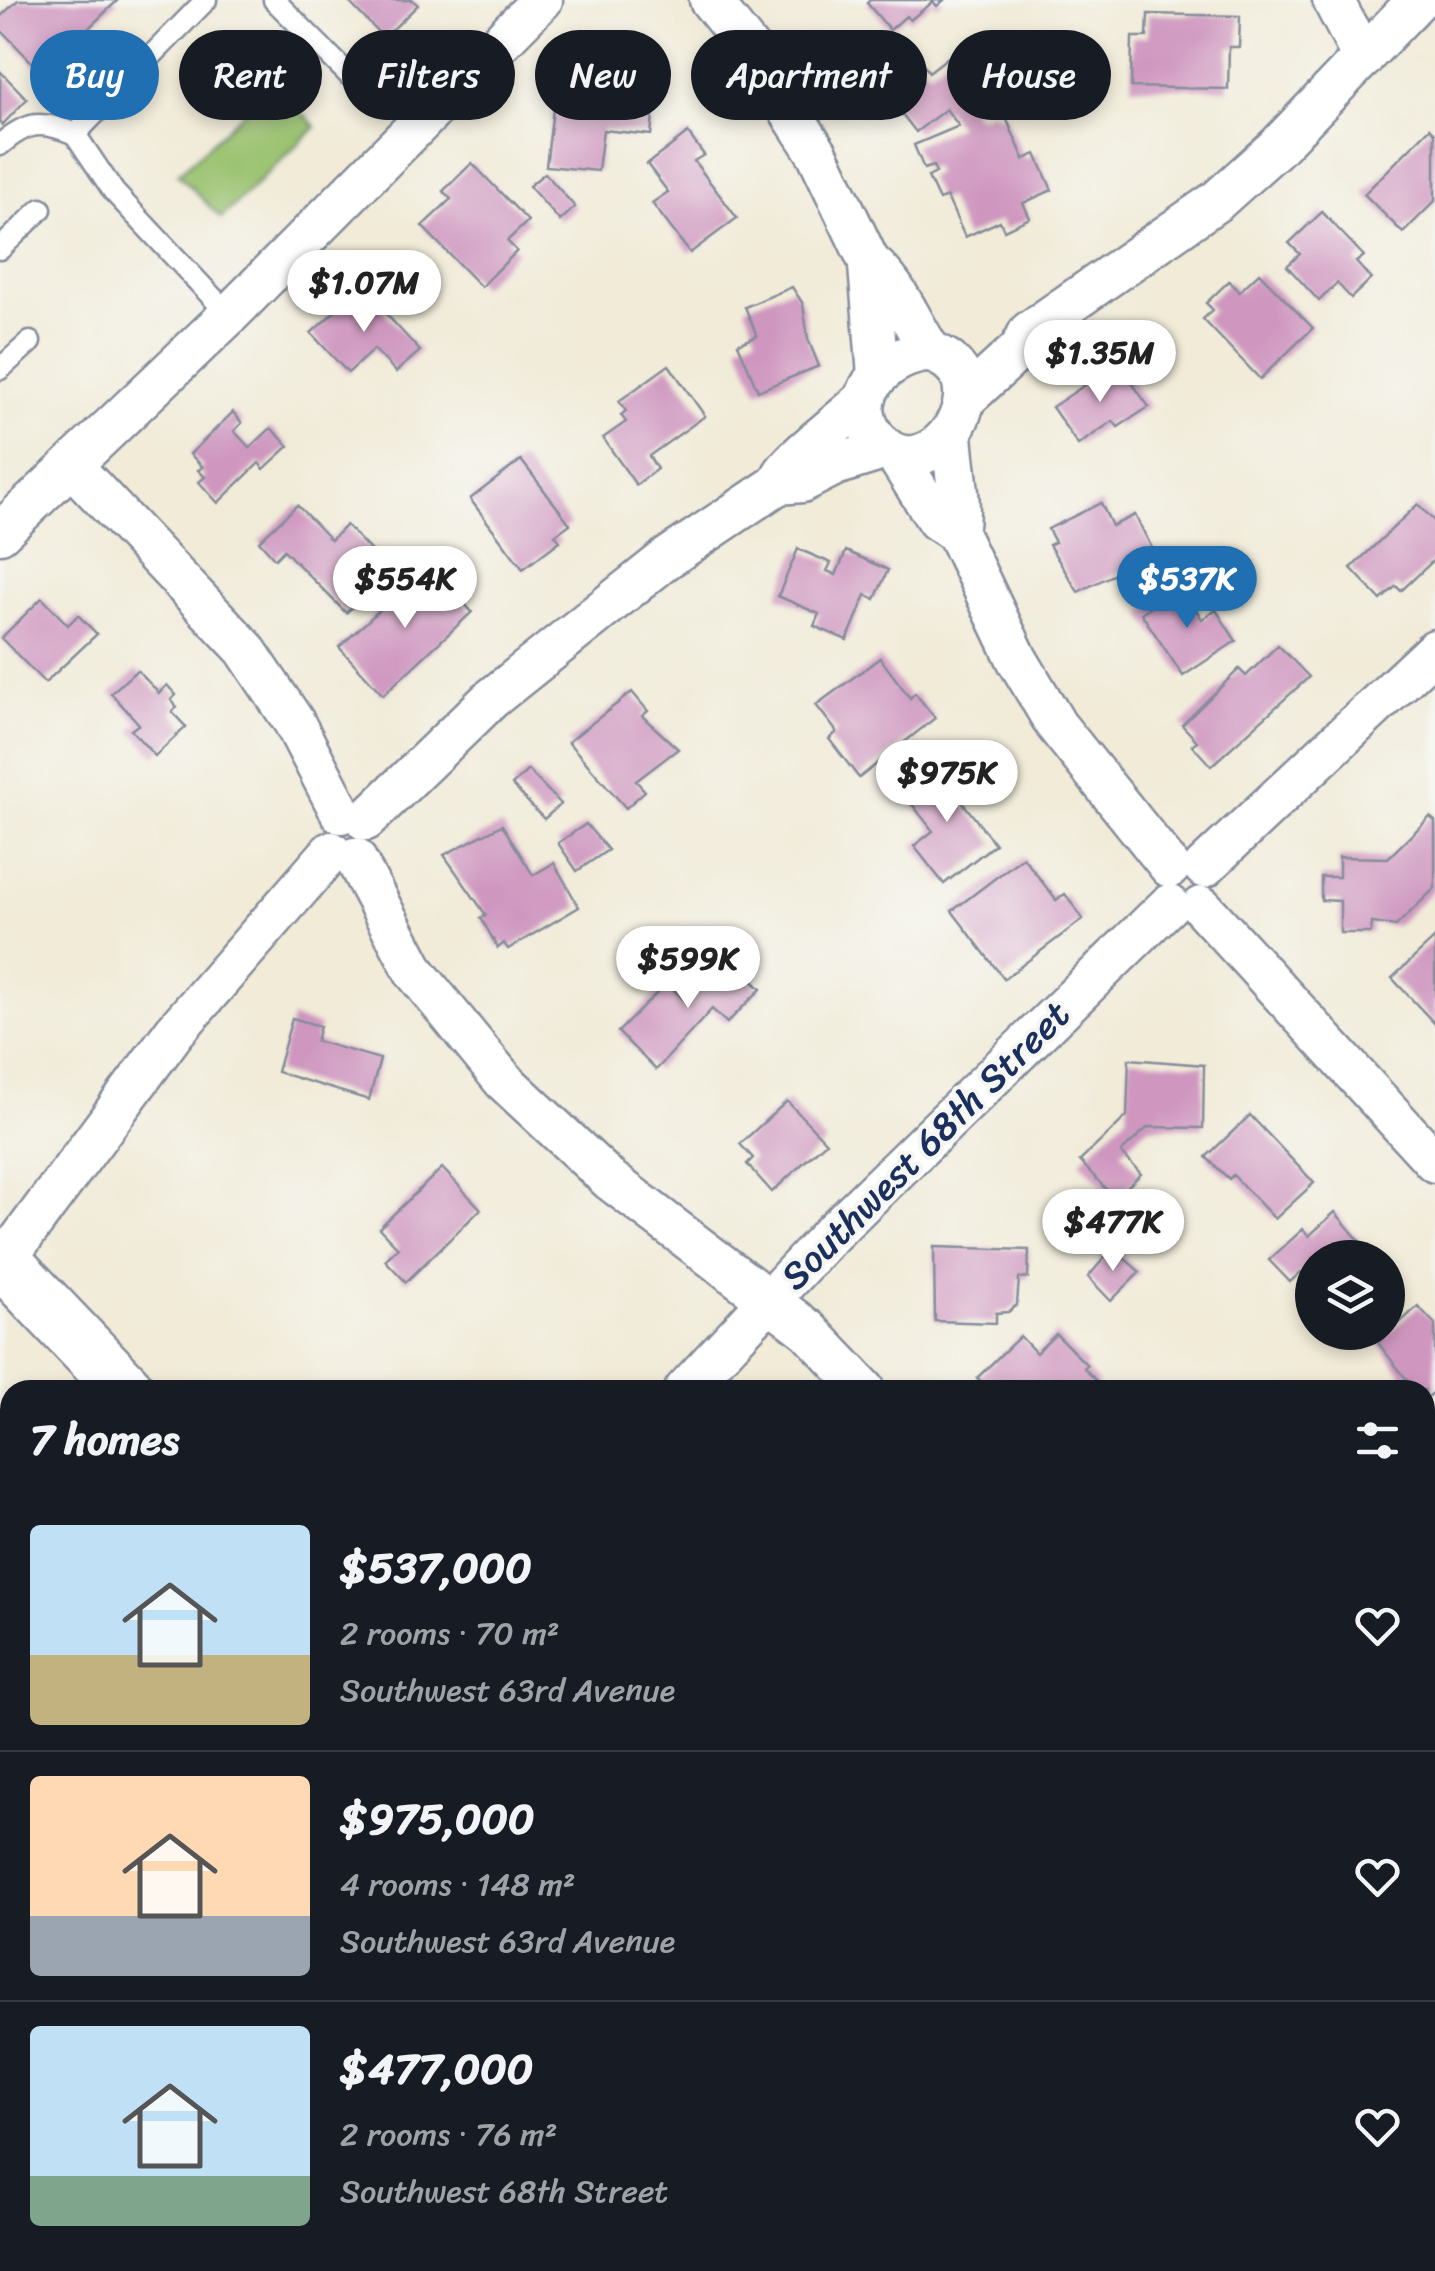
<!DOCTYPE html>
<meta charset="utf-8">
<style>
body{margin:0;font-family:Sriracha,sans-serif;background:#20242c;color:#f1f3f6;height:100vh;display:flex;flex-direction:column;font-size:38px;white-space:nowrap}
*{box-sizing:border-box;margin:0}
p{font-size:32px;color:#9ea1a6}
.icon{flex:none;width:55px;height:55px;fill:none;stroke:currentColor;stroke-width:2;stroke-linecap:round;stroke-linejoin:round}
.map{position:relative;flex:1;overflow:hidden}
.side{position:absolute;left:0px;top:1380px;width:1435px;height:892px;display:flex;flex-direction:column;background:#171b24;border-radius:30px 30px 0 0;box-shadow:0 5px 15px #0003}
.side>*{flex:none}
.hud{position:absolute;left:30px;top:30px;width:1375px;height:90px;display:flex;gap:20px}
.controls{position:absolute;left:1295px;top:1240px;display:grid;gap:20px}
.controls a{display:grid;place-items:center;width:110px;height:110px;border-radius:50%;background:#171b24;box-shadow:0 5px 15px #0003;font-size:50px}
.price{position:absolute;translate:-50% -85px;padding:0 22px;border-radius:35px;background:#fff;color:#222;font-size:32px;line-height:65px;filter:drop-shadow(0 2px 5px #0008)}
.price::after{content:'';position:absolute;left:50%;top:60px;width:30px;height:22px;margin-left:-15px;background:inherit;clip-path:polygon(0 0,100% 0,50% 100%)}
.price.active{background:#1f6fb2;color:#fff}
ul{padding:0;list-style:none}
li{display:flex;align-items:center;gap:30px;height:250px;padding:0 30px}
li+li{border-top:2px solid #363941}
li span{display:grid;place-items:center;flex:none;width:280px;height:200px;border-radius:10px;color:#555}
li>.icon{margin-inline-start:auto}
span .icon{width:120px;height:120px;fill:#fffc;stroke-width:1}
li b{font-size:42px}
h2{display:flex;justify-content:space-between;align-items:center;height:120px;padding:0 30px;font-size:42px}
.pill{padding:0 35px;border-radius:45px;background:#171b24;box-shadow:0 5px 15px #0003;font-size:35px;line-height:90px}
.pill.active{background:#1f6fb2;color:#fff}
.map>svg:first-child{display:block}
</style>
<div class="map">
<svg width="1435" height="2271" viewBox="0 0 1435 2271">
<rect width="100%" height="100%" fill="#f6f6f2"/>
<filter id="ink" filterUnits="userSpaceOnUse"><feTurbulence type="fractalNoise" baseFrequency=".01" numOctaves="2"/><feDisplacementMap in="SourceGraphic" scale="20" xChannelSelector="R" yChannelSelector="G"/><feConvolveMatrix kernelMatrix="1 2 1 2 8 2 1 2 1" color-interpolation-filters="sRGB"/></filter>
<filter id="wash" filterUnits="userSpaceOnUse"><feTurbulence type="fractalNoise" baseFrequency=".0048" numOctaves="4" result="noise"/><feDisplacementMap in="SourceGraphic" scale="40" xChannelSelector="R" yChannelSelector="G"/><feGaussianBlur stdDeviation="2.25" result="paint"/><feColorMatrix in="noise" values="0 0 0 0 0 0 0 0 0 0 0 0 0 0 0 0 0 1.4 0 .05"/><feComposite in="paint" operator="in"/></filter>
<g filter="url(#wash)">
<rect width="100%" height="100%" fill="#f1ebd8"/>
<path fill="#98c16d" stroke="#5a7866" stroke-width="2.5" d="M274,84L316,127L221,218L178,174Z"/>
<g id="blocks">
<g fill="#cf97c0">
<path d="M18,0H118L67,49L74,55L48,79L0,29V17Z"/>
<path d="M347,0H413L418,5L384,38Z"/>
<path d="M870,0H944L937,6L933,2L910,20L906,16L890,30L867,3Z"/>
<path d="M1148,14L1240,16L1239,47H1229L1228,89L1131,87L1132,37H1147Z"/>
<path d="M970,40L1006,85L972,111L978,117L993,111L996,116L1004,113L1024,159L1036,154L1052,190L1023,203L1030,218L1004,230L1000,221L965,237L947,197L939,200L928,177L936,173L933,166L924,169L914,145L959,126L946,109L916,132L885,92L922,63L929,72Z"/>
<path d="M0,71L27,99L2,125L0,122Z"/>
<path d="M577,77L609,81L608,91L655,96L651,135L603,130L598,171L546,166L555,93L575,96Z"/>
<path d="M1430,128L1435,133V201L1403,233L1364,194Z"/>
<path d="M688,133L704,155L694,161L737,218L690,253L652,203L668,192L647,164Z"/>
<path d="M472,163L528,221L507,241L517,251L481,287L422,226L451,199L443,191Z"/>
<path d="M545,173L575,207L560,221L529,186Z"/>
<path d="M1322,212L1364,256L1356,262L1371,279L1351,298L1337,283L1319,301L1287,266L1300,254L1289,243Z"/>
<path d="M1259,273L1313,328L1260,379L1203,319L1213,310L1206,303L1229,281L1239,292Z"/>
<path d="M792,287L803,304L808,339L819,366L758,391L738,344L757,336L745,307Z"/>
<path d="M365,291L420,351L396,372L374,349L348,373L311,333L344,303L347,307Z"/>
<path d="M1118,363L1149,407L1118,427L1113,421L1078,445L1052,407Z"/>
<path d="M669,365L705,416L649,456L657,469L636,485L603,438L626,422L621,415L626,411L619,401Z"/>
<path d="M233,412L242,423L234,431L250,448L271,428L289,446L264,469L259,463L218,503L199,482L205,477L198,470L203,467L190,454Z"/>
<path d="M521,460L570,524L555,535L560,541L523,569L470,499Z"/>
<path d="M1101,503L1112,526L1135,515L1155,554L1078,592L1049,545L1055,542L1048,529Z"/>
<path d="M1418,504L1435,522V559L1401,591L1396,586L1381,600L1351,568Z"/>
<path d="M297,505L331,540L346,525L390,571L346,613L284,550L275,559L259,541Z"/>
<path d="M798,549L831,563L827,571L836,575L846,551L888,570L875,599L866,595L847,640L814,626L819,614L778,596Z"/>
<path d="M432,569L472,612L383,695L339,647L417,576L420,579Z"/>
<path d="M1181,587L1202,619L1216,610L1236,641L1183,676L1141,613Z"/>
<path d="M42,598L68,625L78,615L97,634L45,683L1,638Z"/>
<path d="M1278,645L1309,677L1211,766L1192,745L1197,741L1182,725L1239,669L1246,676Z"/>
<path d="M880,658L910,698L915,693L935,718L859,778L829,739L837,732L816,705Z"/>
<path d="M137,670L159,693L167,685L176,695L171,700L177,707L172,712L186,727L155,756L131,730L139,724L111,693Z"/>
<path d="M632,692L648,711L642,716L678,749L636,781L645,791L626,808L568,742Z"/>
<path d="M944,762L960,782L952,789L995,844L944,884L914,846L933,831L904,794Z"/>
<path d="M528,770L561,804L544,819L512,785Z"/>
<path d="M1430,817L1435,821V888L1396,926L1372,923L1371,933H1340V901L1321,900V877H1339V857L1388,858Z"/>
<path d="M586,824L608,850L577,871L558,843Z"/>
<path d="M502,825L533,875L554,863L579,907L508,949L504,943L498,948L481,918L486,915L444,855Z"/>
<path d="M1023,857L1056,900L1065,894L1083,919L1004,979L952,911Z"/>
<path d="M1435,938V1024L1392,978Z"/>
<path d="M723,952L761,989L727,1023L712,1009L656,1070L618,1032L667,983L686,1002L706,981L700,975Z"/>
<path d="M292,1018L320,1026L316,1041L380,1059L369,1100L277,1072Z"/>
<path d="M1129,1059L1204,1065L1203,1128L1148,1127L1121,1152L1141,1174L1115,1199L1080,1161L1127,1116Z"/>
<path d="M787,1101L826,1142L772,1192L747,1164L753,1158L740,1144Z"/>
<path d="M1250,1115L1314,1183L1275,1219L1233,1175L1229,1179L1206,1157Z"/>
<path d="M442,1168L481,1209L406,1282L385,1260L398,1248L379,1228Z"/>
<path d="M1335,1212L1374,1258H1312V1271L1305,1276L1301,1272L1290,1282L1269,1260L1303,1229L1309,1236Z"/>
<path d="M934,1247L1029,1250L1028,1278H1019L1017,1305L1008,1312L996,1313V1323L935,1321Z"/>
<path d="M1113,1248L1140,1272L1111,1301L1088,1277Z"/>
<path d="M1418,1306L1435,1324V1390L1425,1400V1390H1415L1378,1343Z"/>
<path d="M1056,1334L1087,1365L1084,1368L1099,1384L1093,1390H993L977,1378L1020,1336L1036,1353Z"/>
<path d="M0,1414L10,1425V1464L0,1474Z"/>
<path d="M10,1534V1611L0,1620V1544Z"/>
<path d="M1425,1665L1435,1677V1769L1425,1778Z"/>
<path d="M1425,2119L1435,2129V2168L1425,2179Z"/>
<path d="M10,2143V2183L0,2172V2153Z"/>
<path d="M86,2262H139L130,2271H94Z"/>
<path d="M412,2262H598L587,2271H401Z"/>
<path d="M1148,2262H1258L1267,2271H1140Z"/>
</g>
</g>
</g>
<g filter="url(#ink)">
<use href="#blocks" fill-opacity="0" stroke="#868d9b" stroke-width="2.5"/>
<g fill="none" stroke-linecap="round" stroke-linejoin="round">
<g stroke="#868d9b" stroke-width="25">
<g id="lane">
<path d="M274,0L367,93"/>
<path d="M75,134L114,192L229,315"/>
<path d="M0,145C27,121 42,120 75,134L206,0"/>
<path d="M0,249L41,209"/>
<path d="M0,369L30,342"/>
<path d="M0,1948L10,1959"/>
<path d="M1290,2262L1298,2271"/>
<path d="M737,2271L745,2262"/>
</g>
</g>
<g stroke="#868d9b" stroke-width="45">
<g id="street">
<path d="M710,0L750,50L817,153L869,262C897,283 911,323 931,352"/>
<path d="M1333,0L1363,58"/>
<path d="M869,266L878,375"/>
<path d="M931,352C1011,378 928,500 877,440C841,398 888,352 931,352Z"/>
<path d="M965,399L1020,349L1029,332L1218,200L1277,147L1418,0"/>
<path d="M952,432C953,466 963,501 957,533"/>
<path d="M896,455L937,520L957,533L1017,659L1056,725L1170,867"/>
<path d="M72,466L245,649L294,722L341,813"/>
<path d="M782,476C790,459 848,416 866,398"/>
<path d="M0,533L229,315L542,0"/>
<path d="M366,820L491,699L666,559L778,484L802,482L835,465L886,449"/>
<path d="M355,858L415,972L504,1081L610,1180L808,1330L865,1390"/>
<path d="M1204,867L1435,650"/>
<path d="M1202,907L1435,1162"/>
<path d="M0,1267L175,1031L331,852"/>
<path d="M685,1390L830,1235L1169,905"/>
<path d="M1425,1979L1435,1989"/>
<path d="M0,2044L10,2035"/>
</g>
</g>
<g stroke="#868d9b" stroke-width="60">
<g id="secondary">
<path d="M0,1258L126,1390"/>
<path d="M932,2262L940,2271"/>
<path d="M980,2262L987,2271"/>
</g>
</g>
<use href="#lane" stroke="#fff" stroke-width="20"/>
<use href="#street" stroke="#fff" stroke-width="40"/>
<use href="#secondary" stroke="#fff" stroke-width="55"/>
</g>
</g>
<g text-anchor="middle" stroke-width="8" stroke-linejoin="round" paint-order="stroke">
<g font-size="38" fill="#1b2f5e" stroke="#f6f6f2">
<text transform="translate(925 1145) rotate(-45)" y="13">Southwest 68th Street</text>
</g>
</g>
</svg>
<div class="controls">
<a><svg class="icon" aria-label="layers" viewBox="0 0 24 24"><path d="M12 4l9 5-9 5-9-5zM3 14l9 5 9-5"/></svg></a>
</div>
<b class="price" style="left:364px;top:335px">$1.07M</b>
<b class="price" style="left:1100px;top:405px">$1.35M</b>
<b class="price" style="left:405px;top:631px">$554K</b>
<b class="price active" style="left:1187px;top:631px">$537K</b>
<b class="price" style="left:947px;top:825px">$975K</b>
<b class="price" style="left:688px;top:1011px">$599K</b>
<b class="price" style="left:1113px;top:1274px">$477K</b>
<div class="hud">
<a class="pill active">Buy</a>
<a class="pill">Rent</a>
<a class="pill">Filters</a>
<a class="pill">New</a>
<a class="pill">Apartment</a>
<a class="pill">House</a>
</div>
<section class="side">
<h2>7 homes<svg class="icon" aria-label="filters" viewBox="0 0 24 24"><path d="M4 7h16M4 17h16"/><circle cx="9" cy="7" r="2"/><circle cx="15" cy="17" r="2"/></svg></h2>
<ul>
<li><span style="background:linear-gradient(#bfe0f5 65%,#c2b280 0)"><svg class="icon" aria-label="home" viewBox="0 0 24 24"><path d="M3 11l9-7 9 7M6 9v11h12V9"/></svg></span><div><b>$537,000</b><p>2 rooms · 70 m²</p><p>Southwest 63rd Avenue</p></div><svg class="icon" aria-label="heart" viewBox="0 0 24 24"><path d="M12 20l-8-8c-3-5 5-10 8-4 3-6 11-1 8 4z"/></svg></li>
<li><span style="background:linear-gradient(#ffd9b3 70%,#9aa5b1 0)"><svg class="icon" aria-label="home" viewBox="0 0 24 24"><path d="M3 11l9-7 9 7M6 9v11h12V9"/></svg></span><div><b>$975,000</b><p>4 rooms · 148 m²</p><p>Southwest 63rd Avenue</p></div><svg class="icon" aria-label="heart" viewBox="0 0 24 24"><path d="M12 20l-8-8c-3-5 5-10 8-4 3-6 11-1 8 4z"/></svg></li>
<li><span style="background:linear-gradient(#bfe0f5 75%,#7fa58c 0)"><svg class="icon" aria-label="home" viewBox="0 0 24 24"><path d="M3 11l9-7 9 7M6 9v11h12V9"/></svg></span><div><b>$477,000</b><p>2 rooms · 76 m²</p><p>Southwest 68th Street</p></div><svg class="icon" aria-label="heart" viewBox="0 0 24 24"><path d="M12 20l-8-8c-3-5 5-10 8-4 3-6 11-1 8 4z"/></svg></li>
</ul>
</section>
</div>
